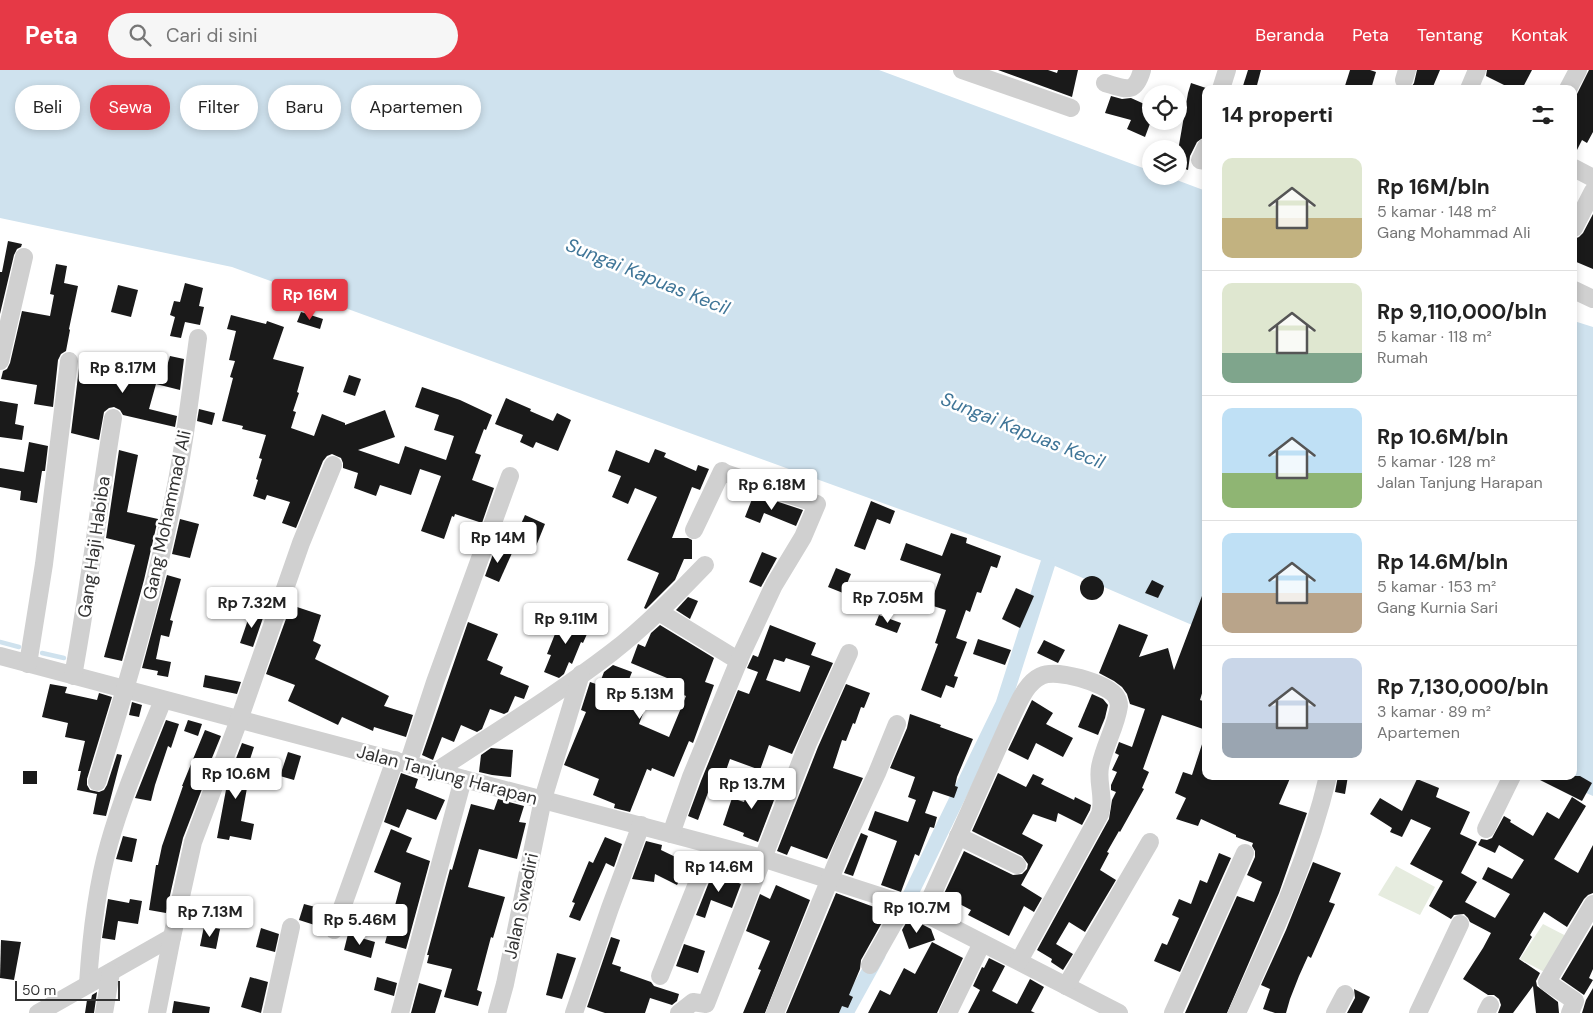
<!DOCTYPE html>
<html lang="id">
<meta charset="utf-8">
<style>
body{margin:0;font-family:"DM Sans",sans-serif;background:#f6f6f6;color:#222;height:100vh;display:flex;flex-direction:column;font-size:19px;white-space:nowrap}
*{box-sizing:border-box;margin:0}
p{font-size:16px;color:#767676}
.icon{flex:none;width:28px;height:28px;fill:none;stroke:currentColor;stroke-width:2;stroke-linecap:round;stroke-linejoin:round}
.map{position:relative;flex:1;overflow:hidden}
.sheet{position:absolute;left:1202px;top:15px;width:375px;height:695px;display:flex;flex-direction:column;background:#fff;border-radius:10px;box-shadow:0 2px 8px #0003}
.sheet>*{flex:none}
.hud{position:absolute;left:15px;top:15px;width:475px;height:45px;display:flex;gap:10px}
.buttons{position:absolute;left:1142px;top:15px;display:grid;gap:10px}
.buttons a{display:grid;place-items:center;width:45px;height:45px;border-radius:50%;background:#fff;box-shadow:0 2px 8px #0003;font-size:25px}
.scale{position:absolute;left:15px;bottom:12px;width:105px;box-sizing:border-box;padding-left:5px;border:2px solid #333;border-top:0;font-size:14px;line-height:18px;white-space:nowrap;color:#333;-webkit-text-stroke:4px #fff;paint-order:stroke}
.price{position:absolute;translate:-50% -42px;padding:0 11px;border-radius:5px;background:#fff;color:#222;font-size:16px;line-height:32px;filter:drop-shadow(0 1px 2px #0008)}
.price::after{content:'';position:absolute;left:50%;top:30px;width:15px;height:11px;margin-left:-8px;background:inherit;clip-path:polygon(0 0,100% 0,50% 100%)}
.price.active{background:#e63946;color:#fff}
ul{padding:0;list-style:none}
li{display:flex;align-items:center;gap:15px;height:125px;padding:0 20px}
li+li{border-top:1px solid #e0e0e0}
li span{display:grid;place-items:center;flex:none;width:140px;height:100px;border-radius:10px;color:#555}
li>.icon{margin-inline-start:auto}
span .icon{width:60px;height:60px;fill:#fffc;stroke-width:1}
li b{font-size:21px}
h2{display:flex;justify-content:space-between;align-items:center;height:60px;padding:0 20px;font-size:21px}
.chip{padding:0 18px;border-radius:22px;background:#fff;box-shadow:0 2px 8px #0003;font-size:18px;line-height:45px}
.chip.active{background:#e63946;color:#fff}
header{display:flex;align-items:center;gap:30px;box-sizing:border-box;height:70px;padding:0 25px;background:#e63946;color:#fff}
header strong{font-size:24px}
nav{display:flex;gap:28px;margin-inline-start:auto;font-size:18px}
.search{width:350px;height:45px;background:#f6f6f6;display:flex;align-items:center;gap:12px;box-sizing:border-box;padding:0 18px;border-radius:28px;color:#767676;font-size:19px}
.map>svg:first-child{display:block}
</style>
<header>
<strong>Peta</strong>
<div class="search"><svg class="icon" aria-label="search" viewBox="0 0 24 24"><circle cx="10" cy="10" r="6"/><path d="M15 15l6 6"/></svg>Cari di sini</div>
<nav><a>Beranda</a><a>Peta</a><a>Tentang</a><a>Kontak</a></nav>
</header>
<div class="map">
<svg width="1593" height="943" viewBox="0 0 1593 943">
<rect width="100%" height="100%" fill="#fff"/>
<g fill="#e6ecdf">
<path d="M1396,796L1435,817L1420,845L1378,825Z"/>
<path d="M1543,854L1570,868L1550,905L1520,889Z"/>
</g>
<g fill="#cfe2ee">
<path d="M0,0H879L1151,101V106H1166L1206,121V561L1048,493L232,197L0,148Z"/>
<path d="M1574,251L1593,257V726L1547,706H1574Z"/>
</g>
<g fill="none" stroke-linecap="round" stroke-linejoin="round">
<g stroke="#cfe2ee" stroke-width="4.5">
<path d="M0,572L19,577"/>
<path d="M42,583L64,588"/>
</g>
<g stroke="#cfe2ee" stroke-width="15">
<path d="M900,846L1003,634L1048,493"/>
<path d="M846,943L878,885"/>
</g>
</g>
<g fill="#1a1a1a" fill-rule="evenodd">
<path d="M998,0H1048L1057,3L1058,0H1078L1072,27Z"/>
<path d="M1248,0H1261L1256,19H1242Z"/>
<path d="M1350,0H1370L1376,2L1371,19H1344Z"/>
<path d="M1417,0H1440L1432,19H1410L1414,13Z"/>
<path d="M1487,0H1532L1522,19H1512L1486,6Z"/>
<path d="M1589,0H1593V62L1587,73L1582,70L1574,86V30Z"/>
<path d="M1191,13L1206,18V57L1204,67L1197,72L1190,86L1188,100L1179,97V75L1188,23Z"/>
<path d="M1111,26L1122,29L1131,28L1151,37V51L1145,67L1127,59L1131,50L1105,43Z"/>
<path d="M1593,144V199L1574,191V169L1579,167L1583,163Z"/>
<path d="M8,171L22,174L21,177L17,179L14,185L0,244V202H2Z"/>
<path d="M56,194L67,196L64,213L78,216L69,259L70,260L66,281L61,284L58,290L53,337L34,334L37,315L1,309L3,301L7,299L10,293L22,241L50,246L54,225L50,224Z"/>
<path d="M185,213L203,218L199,236L204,237L200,255L185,252L181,268L170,266L175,247L170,245L174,231L180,232Z"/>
<path d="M118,215L138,220L131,247L111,242Z"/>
<path d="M301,242L323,249L320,259L297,252Z"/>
<path d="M231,245L266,254L267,251L284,257L273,289L304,297L297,322L299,323L293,341L296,342L291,358L314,366L322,344L345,353V355L385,340L395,367L358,380L399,394L405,376L446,390L454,366L434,360L439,345L415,337L422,317L460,330L492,345L486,360L484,359L475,383L481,385L472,410L494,418L482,453L455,444L454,447L452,446L444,469L421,461L441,406L420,399L411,425L380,415L376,426L354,418L358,403L343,398V393L341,388L332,384L327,386L323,391L296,458L282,453L290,432L267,425L265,430L253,426L258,410L256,409L262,389L259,388L266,365L242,359L243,356L222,351L233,308L230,307L235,291L229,290L236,261L227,259Z"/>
<path d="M170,286L184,289L180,320L156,314L149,339L177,346L175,357L123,345L120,340L114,337L109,338L104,342L99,370L71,363L79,298L99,302L101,293L128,300L129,287L167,296Z"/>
<path d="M349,305L361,309L355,326L343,322Z"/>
<path d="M506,328L531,339L530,341L553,351L557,343L571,350L558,381L536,372L533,378L520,372L523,365L495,354Z"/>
<path d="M0,331L18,334L15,354L24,356L22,370L0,367Z"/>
<path d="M199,339L215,343L212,355L197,351Z"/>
<path d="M29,372L48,376L45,401H42L37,433L20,430L21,421L0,417V398L24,402Z"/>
<path d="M655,379L666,383L664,387L696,401L698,395L709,399L700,420L692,417L672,468H688L692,470V489H684L675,510L646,539L644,538L659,503L627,490L657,427L635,418L628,434L612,427L621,406L608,401L616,380L649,393Z"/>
<path d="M119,380L138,385L127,442L158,449L144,510L122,591L104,587L135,475L106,468Z"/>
<path d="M754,424L803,440L796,456L764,443L760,453L745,447Z"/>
<path d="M871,431L895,441L890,454L877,449L865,480L854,476Z"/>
<path d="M525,445L545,454L534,481L513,472Z"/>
<path d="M180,449L199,454L190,488L172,484Z"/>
<path d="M951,463L967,468L966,473L1001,486L997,498L991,496L981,523L977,522L970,542L966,540L956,568L967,572L954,606L958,607L954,618L946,615L941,628L921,620L938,574L935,573L946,540L930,535L941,504L900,490L906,473L942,486Z"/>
<path d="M496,476L512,483L499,512L485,506Z"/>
<path d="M762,482L777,488L761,517L749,512Z"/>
<path d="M836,498L851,504L843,523L828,517Z"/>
<path d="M167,505L181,509L170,550L173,551L169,567L161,565L156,589L171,592L168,607L157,605L158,601L142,598Z"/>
<circle cx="1092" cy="518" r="12"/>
<path d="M1152,510L1164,516L1158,528L1145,523Z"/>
<path d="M1016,518L1034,526L1020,558L1002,549Z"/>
<path d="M1205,518L1206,610L1200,630L1206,632V660L1162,645L1143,699L1149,702L1142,718L1144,719L1120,762L1119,761L1107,782L1109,783L1100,800L1116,810L1085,862L1069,852L1056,874L1073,884L1063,900L1051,892L1052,889L1037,880L1109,749L1112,730L1116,722L1111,720V715L1117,702L1112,700L1119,685L1115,683L1119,672L1132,677L1145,639L1130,634L1127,624L1122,617L1114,611L1099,603L1119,554L1148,565L1139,587L1168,578L1174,600Z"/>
<path d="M688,527L698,531L690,549L676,540Z"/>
<path d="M291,535L321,545L313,571L321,575L315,589L389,626L384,636L413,645L406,667L374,657L373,661L342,647L338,655L288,631L295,615L266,604Z"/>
<path d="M251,541L264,545L253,577L240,573Z"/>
<path d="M563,544L591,555L583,573L581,572L572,594L569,592L564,604L559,608L544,602L551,585L547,584Z"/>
<path d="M879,545L901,553L897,563L875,555Z"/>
<path d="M468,552L498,564L487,590L503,597L500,604L529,616L524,629L515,626L508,642L504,644L490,639L482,659L477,662L461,655L454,672L442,667L433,690L422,685Z"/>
<path d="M660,555L714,588L705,612L714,615L693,673L689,671L674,707L652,698L651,701L647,699L630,742L614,738L615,734L593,725L599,709L564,695L586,642L581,640L590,612L599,615L604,602L613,595L632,602L624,622L648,631L639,654L669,667L686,626L664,617L667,608L631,593L638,574L645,577L651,563Z"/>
<path d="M770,555L816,573L811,585L833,593L792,684L769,675L760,700L730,689L723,709L714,706L698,750L688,746L701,711L738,620L749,624L758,602L747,598L753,585L758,587ZM786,588L810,596L800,622L766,610L774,589L784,592Z"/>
<path d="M978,569L1011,580L1005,595L973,584Z"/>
<path d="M1044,570L1065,580L1058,593L1037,583Z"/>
<path d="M205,605L241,612L237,624L203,617Z"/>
<path d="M50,614L67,617L65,623L97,630L99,623L112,627L87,709V715L90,720L99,722L104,720L107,715L117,684L122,685L106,746L93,744L97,724L77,720L81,701H78L85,671L65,667L68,653L42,647Z"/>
<path d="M846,614L870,623L864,638L861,637L855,654L853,653L846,671L842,670L833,698L863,708L827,789L791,776L787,785L777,781L818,677Z"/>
<path d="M1092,624L1103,629L1108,635L1105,648L1098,665L1078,657Z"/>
<path d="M1032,630L1053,643L1046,654L1073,668L1063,687L1036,673L1028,690L1008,680Z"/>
<path d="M132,632L142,635L139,647L129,645Z"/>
<path d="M910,644L941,655L940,657L973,669L957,707L955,716L958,717L954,728L933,721L925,743L937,747L934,758L930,757L919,786L915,784L901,822L881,815L897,771L868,760L875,741L908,752L916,730L908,727L915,707L890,698L907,658Z"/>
<path d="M166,650L179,654L171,678L168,676L155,715L151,731L135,728Z"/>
<path d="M188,650L202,654L198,666L184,661Z"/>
<path d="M205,660L221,666L205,705L207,706L183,768L166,843L149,840L156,795H158L162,776L183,716H182Z"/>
<path d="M1204,668H1206V706H1291L1279,734L1307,743L1279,823L1227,943H1185L1237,826L1254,832L1262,812L1247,805L1255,787V781L1252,776L1253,773L1236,767V765L1201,749L1198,756L1176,749L1186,728L1175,723L1183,702L1192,705Z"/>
<path d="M242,673L254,677L241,717L247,718L241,751L254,754L251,770L230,766L229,770L217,768L228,709Z"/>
<path d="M491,678L513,680L511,707L492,705L479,702L481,685Z"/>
<path d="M288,682L301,686L294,710L280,706Z"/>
<rect x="23" y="701" width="14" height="13"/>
<path d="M401,703L418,709L415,718L445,730L436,750L407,739L399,758L384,752Z"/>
<path d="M998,703L1026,717L1033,704L1044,709L1041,714L1074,730L1075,727L1091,735L1090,740L1082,755L1058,743L1056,752L1033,744L1022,764L1043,775L1021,815L1042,828L1034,842L1024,836L1009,866L968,845L971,840L950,829L949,832L942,828L964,781L1013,805L1022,804L1027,799L1028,794L1022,786L972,761Z"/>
<path d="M1338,706H1348L1345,724L1335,722Z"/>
<path d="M1532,706H1580L1592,713L1582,731Z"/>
<path d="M752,708L779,717L758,772L743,766L744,763L723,755L732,728L744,732Z"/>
<path d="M1417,709L1439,718L1436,727L1470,742L1460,764L1477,772L1461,803L1477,812L1465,832L1495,848L1510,824L1482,809L1488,797L1512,809L1524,790L1499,775L1495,783L1478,775L1481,769L1487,770L1492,768L1504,746L1511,750L1510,752L1533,766L1547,742L1559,749L1572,727L1586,736L1554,789L1578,803L1593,775V823L1588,825L1584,829L1567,857L1544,842L1530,865L1532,867L1519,889L1540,903L1536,911L1537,916L1558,932L1559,943H1536L1533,916L1513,943H1498L1501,935L1499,929L1494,925H1488L1463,909L1483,878L1491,863L1470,852L1468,848L1464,844L1454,845L1451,849L1429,836L1443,811L1410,794L1431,758L1411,749L1402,767L1390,762L1392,758L1370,744L1380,728L1402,741Z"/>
<path d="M498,729L524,736L519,752L526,753L517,789L479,779L468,817L505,827L493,868L491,867L477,920L482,922L478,936L444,927L452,899L427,893L429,885H427L450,799L452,800L471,734L494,740Z"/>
<path d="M391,759L412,768L406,782L430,791L406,879L385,873L401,813L374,802Z"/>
<path d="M861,763L868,766L853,806L844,803Z"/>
<path d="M123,766L137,769L132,792L116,789Z"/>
<path d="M605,767L622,774L614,797L606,793L580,851L569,847L575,833L572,832L589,791L593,793Z"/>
<path d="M646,771L662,775L661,780L688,793L677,815L655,804L654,812L632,809Z"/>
<path d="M1219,783L1231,788L1180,902L1154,891L1162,873L1167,875L1179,848L1172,845L1179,829L1191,834L1200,810L1207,813Z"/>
<path d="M1313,792L1341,803L1329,832L1335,834L1311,888L1308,886L1299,906L1290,929L1286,943H1275L1263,939L1270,919L1261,915L1286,860Z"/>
<path d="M713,802L741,814L732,838L711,830L705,848L696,845Z"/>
<path d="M776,815L810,830L765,943H743L761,900L758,899L770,871L746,861L760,824L770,829Z"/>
<path d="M836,823L874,837V835L889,840L861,890L860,899L849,925L853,927L848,938L842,936L839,943H786Z"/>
<path d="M108,829L129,833L130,829L142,831L138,854L118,851L115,870L102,868Z"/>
<path d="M304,834L330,841L324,858L299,850Z"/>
<path d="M914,850L931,859L935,870L909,879L902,860L906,853Z"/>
<path d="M1593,855V899L1589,908L1593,910L1584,925L1561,909Z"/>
<path d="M204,856L220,859L216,879L200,876Z"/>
<path d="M261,858L279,864L275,882L256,877Z"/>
<path d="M348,864L375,872L371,888L344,880Z"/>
<path d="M611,867L620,870L612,894L621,897L620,901L651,912L654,916L679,924L677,931L672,935L650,928L645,943H605L587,937Z"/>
<path d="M1,870L21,872L14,910L0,908Z"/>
<path d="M932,872L963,888L937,943H868L880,920L890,925L904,898L915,904Z"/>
<path d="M684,874L705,881L698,903L676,896Z"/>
<path d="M557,883L576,888L562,929L546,925Z"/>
<path d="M989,888L1005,896L992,921L1017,934L1030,909L1044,917L1031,941L1035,943H968L980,920L973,916L982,897L984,898Z"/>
<path d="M250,907L268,912L261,943L241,937Z"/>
<path d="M377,907L397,913L394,926L374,920Z"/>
<path d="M419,913L442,920L435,943H411Z"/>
<path d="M1593,918V943H1582L1586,930Z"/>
<path d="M1354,919L1370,927L1362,943H1347L1355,928Z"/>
<path d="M97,922L94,943H85L87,930H91L92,925Z"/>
<path d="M174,931L210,937L209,943H172Z"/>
</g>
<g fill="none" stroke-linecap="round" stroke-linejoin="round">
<g stroke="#d0d0d0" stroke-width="18">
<path d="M962,0L1071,38"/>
<path d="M1404,10L1407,0"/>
<path d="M1105,13C1126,19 1135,25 1142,0"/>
<path d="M1221,19L1227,0"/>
<path d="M1469,19L1477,0"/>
<path d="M1568,19L1578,0"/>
<path d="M1206,77L1200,90L1206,91"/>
<path d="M1574,98L1593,108"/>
<path d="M1574,158L1593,121"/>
<path d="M1574,220L1593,229"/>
<path d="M0,291L24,187"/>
<path d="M694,460L722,401"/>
<path d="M659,542L739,591"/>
<path d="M0,586L762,788L892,830L924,843L1119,943"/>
<path d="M28,594L44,494L69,291"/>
<path d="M73,606C89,520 99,434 113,348"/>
<path d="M408,694L435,612L510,406"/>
<path d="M435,702C494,663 555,626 611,583C645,557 675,526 705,495"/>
<path d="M97,712C124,624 151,535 170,445C183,387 190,327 198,268"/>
<path d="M1486,759L1512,706"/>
<path d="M671,764L691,707L742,583L774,515L803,467L817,434L722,402"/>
<path d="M958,766L1017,795"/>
<path d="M924,843L1012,646C1019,632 1026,613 1041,606C1057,598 1104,613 1115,625C1118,629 1119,632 1119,636C1116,657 1104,676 1100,697C1097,713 1105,728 1100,744L1019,891"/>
<path d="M334,860L395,690"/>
<path d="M870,895L904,835"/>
<path d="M660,906L712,776"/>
<path d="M88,914C91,867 96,819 109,774C123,724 144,677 163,630"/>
<path d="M1066,916L1150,772"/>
<path d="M38,943L172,867"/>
<path d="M104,943L111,902"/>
<path d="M157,943L172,867L193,772L239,650L301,473L333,395"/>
<path d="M272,943L291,857"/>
<path d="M400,943L463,709"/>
<path d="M497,943L505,914L543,729L581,604"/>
<path d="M574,943L610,838L641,755"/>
<path d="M679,943L693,932L706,934L808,673L849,583"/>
<path d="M775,943L846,770L877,703L897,654"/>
<path d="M948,943L982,873"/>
<path d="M1173,943L1245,783"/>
<path d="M1237,943C1273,864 1308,791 1328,706"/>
<path d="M1335,943L1345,924"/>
<path d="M1418,943L1460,854"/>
<path d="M1486,943L1490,935"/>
<path d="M1570,943L1575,931L1547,912L1593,834"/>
</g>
</g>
<g text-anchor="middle" stroke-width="5" stroke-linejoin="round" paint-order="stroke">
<g font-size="18" fill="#333" stroke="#fff">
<text transform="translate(167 445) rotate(-78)" y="6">Gang Mohammad Ali</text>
<text transform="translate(94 477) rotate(-82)" y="6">Gang Haji Habiba</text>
<text transform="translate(447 705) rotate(15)" y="6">Jalan Tanjung Harapan</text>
<text transform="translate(521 836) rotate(-78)" y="6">Jalan Swadiri</text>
</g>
<g font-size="19" font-style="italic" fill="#3f7597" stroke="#fff">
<text transform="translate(648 206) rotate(22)" y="7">Sungai Kapuas Kecil</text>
<text transform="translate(1023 360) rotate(22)" y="7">Sungai Kapuas Kecil</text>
</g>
</g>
</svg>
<div class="buttons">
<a><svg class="icon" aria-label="locate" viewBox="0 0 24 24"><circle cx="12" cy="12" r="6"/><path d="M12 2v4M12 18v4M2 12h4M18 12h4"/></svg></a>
<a><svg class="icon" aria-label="layers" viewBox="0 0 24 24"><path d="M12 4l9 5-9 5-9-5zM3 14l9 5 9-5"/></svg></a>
</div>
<div class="scale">50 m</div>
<b class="price active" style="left:310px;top:251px">Rp 16M</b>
<b class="price" style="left:123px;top:324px">Rp 8.17M</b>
<b class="price" style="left:772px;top:441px">Rp 6.18M</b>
<b class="price" style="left:498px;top:494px">Rp 14M</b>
<b class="price" style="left:888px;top:554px">Rp 7.05M</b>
<b class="price" style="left:252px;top:559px">Rp 7.32M</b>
<b class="price" style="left:566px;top:575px">Rp 9.11M</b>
<b class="price" style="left:640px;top:650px">Rp 5.13M</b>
<b class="price" style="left:236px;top:730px">Rp 10.6M</b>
<b class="price" style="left:752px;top:740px">Rp 13.7M</b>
<b class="price" style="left:719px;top:823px">Rp 14.6M</b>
<b class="price" style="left:917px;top:864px">Rp 10.7M</b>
<b class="price" style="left:210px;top:868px">Rp 7.13M</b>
<b class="price" style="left:360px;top:876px">Rp 5.46M</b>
<div class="hud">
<a class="chip">Beli</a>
<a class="chip active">Sewa</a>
<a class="chip">Filter</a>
<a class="chip">Baru</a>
<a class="chip">Apartemen</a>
</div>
<section class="sheet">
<h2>14 properti<svg class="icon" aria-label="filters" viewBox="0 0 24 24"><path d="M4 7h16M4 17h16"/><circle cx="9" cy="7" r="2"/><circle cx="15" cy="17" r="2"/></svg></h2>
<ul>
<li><span style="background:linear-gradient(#dfe7d0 60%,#c2b280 0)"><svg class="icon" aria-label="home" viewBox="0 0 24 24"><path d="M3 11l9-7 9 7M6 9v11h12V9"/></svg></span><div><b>Rp 16M/bln</b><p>5 kamar · 148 m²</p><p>Gang Mohammad Ali</p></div></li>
<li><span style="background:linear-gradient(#dfe7d0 70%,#7fa58c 0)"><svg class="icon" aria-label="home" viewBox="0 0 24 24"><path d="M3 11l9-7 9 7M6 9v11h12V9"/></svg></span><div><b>Rp 9,110,000/bln</b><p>5 kamar · 118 m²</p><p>Rumah</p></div></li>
<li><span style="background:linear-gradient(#bfe0f5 65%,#8fb573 0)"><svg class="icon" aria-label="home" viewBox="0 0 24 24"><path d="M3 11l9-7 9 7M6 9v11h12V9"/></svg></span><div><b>Rp 10.6M/bln</b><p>5 kamar · 128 m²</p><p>Jalan Tanjung Harapan</p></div></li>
<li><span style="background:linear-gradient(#bfe0f5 60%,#b9a48a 0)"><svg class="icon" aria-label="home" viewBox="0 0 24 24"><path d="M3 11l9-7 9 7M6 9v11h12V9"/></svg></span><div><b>Rp 14.6M/bln</b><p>5 kamar · 153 m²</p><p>Gang Kurnia Sari</p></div></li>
<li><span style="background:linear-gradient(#c9d6e8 65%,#9aa5b1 0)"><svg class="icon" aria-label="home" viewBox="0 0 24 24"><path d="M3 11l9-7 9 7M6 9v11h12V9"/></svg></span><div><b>Rp 7,130,000/bln</b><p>3 kamar · 89 m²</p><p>Apartemen</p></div></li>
</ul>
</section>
</div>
